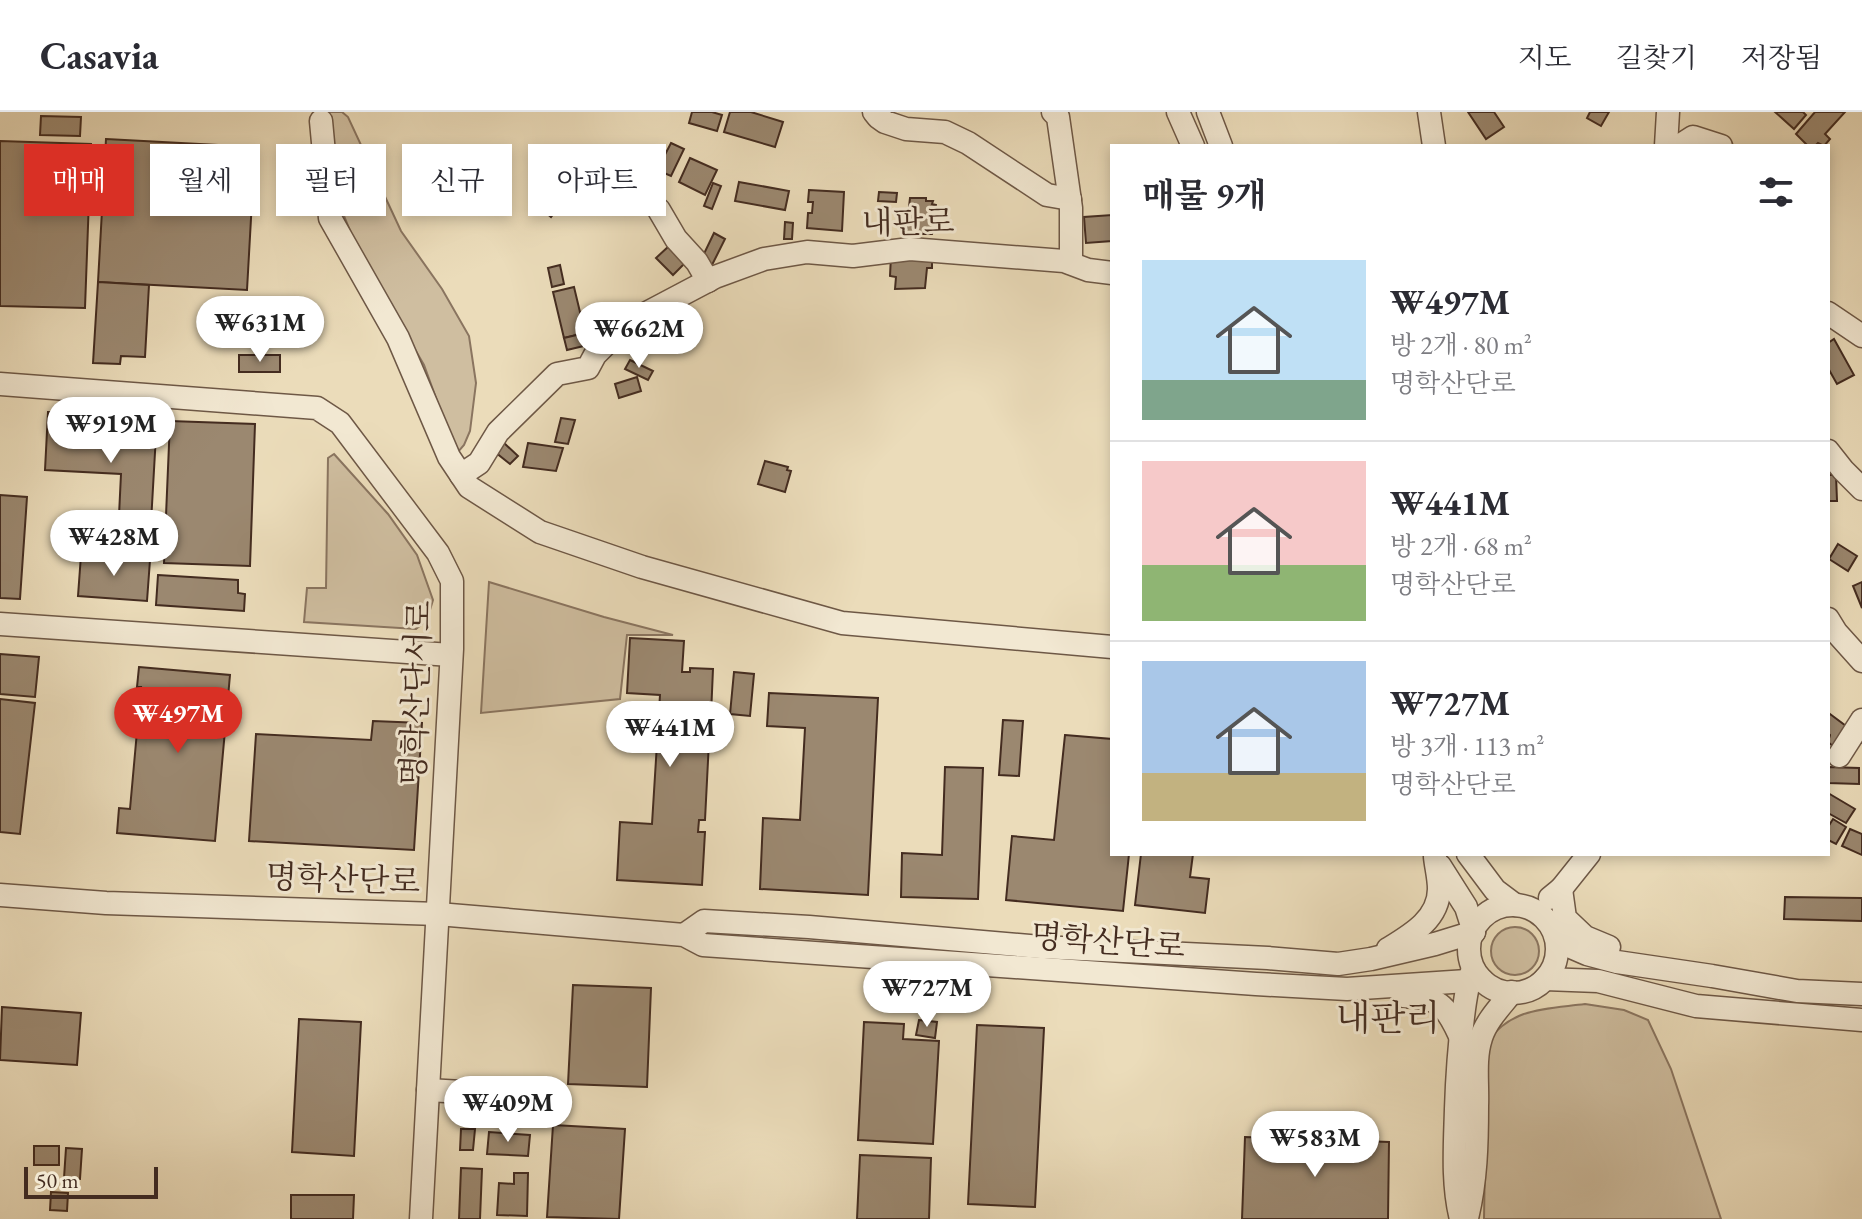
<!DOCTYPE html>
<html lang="ko">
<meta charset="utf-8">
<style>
body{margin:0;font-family:"EB Garamond","Noto Serif KR",serif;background:#f7f7f7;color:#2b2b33;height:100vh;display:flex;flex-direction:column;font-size:30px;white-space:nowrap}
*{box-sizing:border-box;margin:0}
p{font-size:26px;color:#7c7c81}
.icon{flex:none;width:44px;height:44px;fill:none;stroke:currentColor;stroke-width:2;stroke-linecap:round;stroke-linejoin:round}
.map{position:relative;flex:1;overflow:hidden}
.side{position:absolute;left:1110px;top:32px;width:720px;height:712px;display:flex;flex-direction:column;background:#fff;border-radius:0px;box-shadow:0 4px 12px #0003}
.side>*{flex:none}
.top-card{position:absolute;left:24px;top:32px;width:760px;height:72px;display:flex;gap:16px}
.scale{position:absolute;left:24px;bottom:20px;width:134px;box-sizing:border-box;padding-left:8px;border:4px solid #442c20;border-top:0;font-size:22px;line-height:28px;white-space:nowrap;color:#442c20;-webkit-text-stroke:6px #f2e8d2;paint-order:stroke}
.price{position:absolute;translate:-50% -68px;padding:0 18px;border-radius:28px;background:#fff;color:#222;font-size:26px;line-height:52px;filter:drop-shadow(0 2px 4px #0008)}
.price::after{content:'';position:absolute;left:50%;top:48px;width:24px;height:18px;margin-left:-12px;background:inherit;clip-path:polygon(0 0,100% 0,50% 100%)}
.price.selected{background:#d93025;color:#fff}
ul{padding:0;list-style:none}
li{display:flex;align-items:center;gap:24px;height:200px;padding:0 32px}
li+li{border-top:2px solid #e1e1e2}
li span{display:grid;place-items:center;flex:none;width:224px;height:160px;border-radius:0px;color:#555}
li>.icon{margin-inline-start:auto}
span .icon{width:96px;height:96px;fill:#fffc;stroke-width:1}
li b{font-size:34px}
h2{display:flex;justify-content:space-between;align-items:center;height:96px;padding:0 32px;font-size:34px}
.chip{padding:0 28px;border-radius:0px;background:#fff;box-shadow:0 4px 12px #0003;font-size:28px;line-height:72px}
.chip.selected{background:#d93025;color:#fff}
header{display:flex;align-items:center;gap:48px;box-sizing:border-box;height:112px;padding:0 40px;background:#fff;border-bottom:2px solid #e1e1e2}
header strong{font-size:38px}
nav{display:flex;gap:44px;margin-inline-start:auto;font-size:28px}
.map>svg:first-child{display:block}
</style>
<header>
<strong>Casavia</strong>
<nav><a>지도</a><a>길찾기</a><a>저장됨</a></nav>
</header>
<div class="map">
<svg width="1862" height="1107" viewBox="0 0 1862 1107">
<rect width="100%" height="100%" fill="#ebdcba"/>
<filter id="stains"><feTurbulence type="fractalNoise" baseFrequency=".0025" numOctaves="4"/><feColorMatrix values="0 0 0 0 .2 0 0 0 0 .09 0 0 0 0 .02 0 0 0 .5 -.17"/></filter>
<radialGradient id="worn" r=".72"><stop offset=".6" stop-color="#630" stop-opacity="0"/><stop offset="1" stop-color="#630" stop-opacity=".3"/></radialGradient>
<g fill="#cfbea0" stroke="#8a7560" stroke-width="2">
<path d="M326,0H342L348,5L401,119L442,177L469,224L476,271L470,319L464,333L458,340L453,333L424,253L359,141L342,99L331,49Z"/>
<path d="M334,342L388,402L417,443L433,488L427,508L416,517L304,510L307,476H326L328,346Z"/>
<path d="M489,470L604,505L673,523H627L620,587L481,601Z"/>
<circle cx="1515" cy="839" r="24"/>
<path d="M1585,892L1624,898L1648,908L1671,957L1721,1107H1484L1487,930C1512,895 1547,897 1585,892Z"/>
</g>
<g fill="#9b8870" stroke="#442c20" stroke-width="2">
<path d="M692,0H712L722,3L717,19L689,11Z"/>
<path d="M730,0H751L783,10L775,35L724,20Z"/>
<path d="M1468,0H1494L1504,15L1486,27Z"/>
<path d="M1590,0H1609L1601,14L1587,6Z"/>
<path d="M1775,0H1803L1806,3L1794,17Z"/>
<path d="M1815,0H1845L1825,22L1830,27L1824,34L1818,31L1815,34H1808L1796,22Z"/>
<path d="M41,4L81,5L80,24L40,23Z"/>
<path d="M106,27L255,35L247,178L98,170Z"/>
<path d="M0,29L91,32L85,196L0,194Z"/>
<path d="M671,31L684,37L671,64L657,58Z"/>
<path d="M690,46L717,58L705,83L679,70Z"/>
<path d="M554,69L558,72L560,70L571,79L551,105L536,92Z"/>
<path d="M739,70L789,79L785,98L735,89Z"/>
<path d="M713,71L721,74L712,97L704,94Z"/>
<path d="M809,78L844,80L842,119L807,116L808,101H812L813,90H808Z"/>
<path d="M879,80L897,81L896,90L878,89Z"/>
<path d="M910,86H926V89H933L932,92L936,93L935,104L937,105L932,122H906Z"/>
<path d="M1112,103V129L1086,131L1084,105Z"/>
<path d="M785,110L793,111L792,127H784Z"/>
<path d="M714,121L725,127L712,153L701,148Z"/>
<path d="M669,134L685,151L673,163L656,146Z"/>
<path d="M891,144L932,146V156H927L925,176L895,177L896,165L890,164Z"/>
<path d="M560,153L564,172L552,175L548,156Z"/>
<path d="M98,170L149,173L145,245L121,244L120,252L93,251Z"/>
<path d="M574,175L585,221L564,226L553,180Z"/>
<path d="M593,194L602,196L597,222L587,220Z"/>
<path d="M585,221L588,233L567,238L564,226Z"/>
<path d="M1834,227L1854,263L1837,272L1828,256V231Z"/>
<rect x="239" y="243" width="41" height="17"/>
<path d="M630,248L653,259L648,268L625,257Z"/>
<path d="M637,265L641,279L619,286L615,272Z"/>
<path d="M48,300L157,305L149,446L117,445L121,362L45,358Z"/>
<path d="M561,306L575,308L568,332L555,330Z"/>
<path d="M170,309L255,312L250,454L164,451Z"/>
<path d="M503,330L518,344L510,352L495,340Z"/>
<path d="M528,331L563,336L556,359L523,355Z"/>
<path d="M765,349L788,355L787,358L791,359L785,380L758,372Z"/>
<path d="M1828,363H1836L1837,389H1828Z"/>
<path d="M0,383L27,385L20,487L0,486Z"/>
<path d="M1838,432L1857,444L1848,459L1829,447Z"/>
<path d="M81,443L150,448L147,489L78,484Z"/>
<path d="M158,463L238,468V481L245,482L244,499L156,493Z"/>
<path d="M1862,470V496L1853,474Z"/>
<path d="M630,526L684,529L682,560H690V556L713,557L711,603H695L694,628L709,629L705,708H699L698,720H705L702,773L617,768L620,710L652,712L660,583L627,581Z"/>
<path d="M0,542L39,545L35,585L0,582Z"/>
<path d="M139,555L230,563L215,729L117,721L119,696L130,697L141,575H137Z"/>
<path d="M734,560L754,562L750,604L730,602Z"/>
<path d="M769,581L878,586L868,783L760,777L763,706L800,708L805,616L767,614Z"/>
<path d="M0,587L35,591L20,722L0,720Z"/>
<path d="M1830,602L1850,617L1835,636L1828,630L1830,623L1828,621V605Z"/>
<path d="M1003,608L1023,609L1019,664L999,663Z"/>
<path d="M373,609L422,611L414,738L249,729L256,622L371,628Z"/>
<path d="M1065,623L1112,627V742H1129L1123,799L1006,788L1012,724L1054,728Z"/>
<path d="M945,655L983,656L978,787L901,785L902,741L942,743Z"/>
<path d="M1828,655L1859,656V672L1828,671Z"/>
<path d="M1828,681L1855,697L1846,711L1828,701Z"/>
<path d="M1833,707L1846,715L1836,732L1828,728V715Z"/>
<path d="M1850,717L1862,722V743L1842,734Z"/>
<path d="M1141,742H1193L1190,765L1209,767L1205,801L1135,793Z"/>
<path d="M1785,785L1862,786V809L1784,807Z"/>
<path d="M573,873L651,876L647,975L568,972Z"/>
<path d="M2,895L81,901L77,953L0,948Z"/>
<path d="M299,907L361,910L354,1044L292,1040Z"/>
<path d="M919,908L937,910L935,926L916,923Z"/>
<path d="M864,910L904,912L903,927L939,929L933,1032L858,1028Z"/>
<path d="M977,913L1044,916L1035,1095L968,1092Z"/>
<path d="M553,1013L625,1017L619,1107L547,1105Z"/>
<path d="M461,1017H475L473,1038H460Z"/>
<path d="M489,1020L530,1023L528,1044L487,1042Z"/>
<path d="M1245,1025L1389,1030L1388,1107H1242Z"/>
<rect x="34" y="1034" width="25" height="19"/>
<path d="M66,1036L82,1037L80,1067L64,1066Z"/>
<path d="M860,1043L931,1046L929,1107H857Z"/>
<path d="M461,1056L482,1057L480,1107H459Z"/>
<path d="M514,1061H528L527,1104L497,1103L499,1071L514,1072Z"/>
<path d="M51,1080L68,1081L67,1099L50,1098Z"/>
<path d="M291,1083H354L353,1107H291Z"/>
</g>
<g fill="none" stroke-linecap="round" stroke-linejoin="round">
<g stroke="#6e5846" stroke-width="25">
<g id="minor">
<path d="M874,0L878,5L885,10L906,17L945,20L968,31L1047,83L1070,87"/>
<path d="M1053,0L1058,5L1071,96V151"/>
<path d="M1178,0L1193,34"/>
<path d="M1208,0L1221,34"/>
<path d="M1429,0L1434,34"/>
<path d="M321,9L330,106L398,226L449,345L469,375L540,420L642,455L842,511L1112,535"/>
<path d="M1666,34L1668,0"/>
<path d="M1679,34L1693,25L1721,34"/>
<path d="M659,98L676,127L697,150L708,169"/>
<path d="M1828,201L1862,224"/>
<path d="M0,272L317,296L340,311L438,441L452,469V537L421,1107"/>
<path d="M1828,339L1843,358L1862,377"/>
<path d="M461,363L479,351L498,320L557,262L588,256L595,243L626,212L715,165L764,147L807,140L853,144L910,137L1064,149L1088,158L1112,161"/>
<path d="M1828,507L1836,520L1862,549"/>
<path d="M0,512L451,543"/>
<path d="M1839,644L1862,608"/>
<path d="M1468,742L1495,778L1515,793"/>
<path d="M1440,754L1466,795L1474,820"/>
<path d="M1561,777L1565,806L1585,825L1609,835"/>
<path d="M0,783L106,791L438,802L684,823L703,833L1256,872L1347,877L1482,868"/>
<path d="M1550,786L1561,777L1589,742"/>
<circle cx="1513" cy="837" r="44"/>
<path d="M684,823L704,809L809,815L1041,835L1268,846L1338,852L1371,847L1435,832L1474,820"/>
<path d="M1557,829L1587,842L1617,850L1712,864L1797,879L1862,882"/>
<path d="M1388,837C1411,823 1439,807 1439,777C1439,766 1436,755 1435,745"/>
<path d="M1545,867L1598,869L1696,894L1862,908"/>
<path d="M1403,884C1439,886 1445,891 1460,924"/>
<path d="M428,978L532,984"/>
<path d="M1467,1106C1476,1070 1477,1031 1477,994C1478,973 1474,947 1481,926C1486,909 1501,894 1512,880"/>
<path d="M1461,1107C1452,1072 1455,1033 1456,997C1457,966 1459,936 1463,905C1465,888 1467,872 1473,857"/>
</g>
</g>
<use href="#minor" stroke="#f2e8d2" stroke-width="22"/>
</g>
<g text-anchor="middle" stroke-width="6" stroke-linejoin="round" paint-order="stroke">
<g font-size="32" fill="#442c20" stroke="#f2e8d2">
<text transform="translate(908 110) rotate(-1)" y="11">내판로</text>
<text transform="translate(416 581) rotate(-88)" y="11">명학산단서로</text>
<text transform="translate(343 767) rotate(2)" y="11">명학산단로</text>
<text transform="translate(1108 829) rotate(4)" y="11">명학산단로</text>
</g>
<g font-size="36" fill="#442c20" stroke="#f2e8d2">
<text x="1388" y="918">내판리</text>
</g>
</g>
<rect width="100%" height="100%" filter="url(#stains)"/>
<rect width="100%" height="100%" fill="url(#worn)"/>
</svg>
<div class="scale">50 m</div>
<b class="price" style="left:260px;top:252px">₩631M</b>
<b class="price" style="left:639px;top:258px">₩662M</b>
<b class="price" style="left:111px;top:353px">₩919M</b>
<b class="price" style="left:114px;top:466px">₩428M</b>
<b class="price selected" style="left:178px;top:643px">₩497M</b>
<b class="price" style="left:670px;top:657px">₩441M</b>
<b class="price" style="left:927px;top:917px">₩727M</b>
<b class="price" style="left:508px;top:1032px">₩409M</b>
<b class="price" style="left:1315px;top:1067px">₩583M</b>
<div class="top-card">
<a class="chip selected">매매</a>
<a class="chip">월세</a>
<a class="chip">필터</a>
<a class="chip">신규</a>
<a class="chip">아파트</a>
</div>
<section class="side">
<h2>매물 9개<svg class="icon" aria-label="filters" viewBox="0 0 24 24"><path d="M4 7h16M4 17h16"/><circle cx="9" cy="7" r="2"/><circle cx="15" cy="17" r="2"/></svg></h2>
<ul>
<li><span style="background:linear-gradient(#bfe0f5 75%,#7fa58c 0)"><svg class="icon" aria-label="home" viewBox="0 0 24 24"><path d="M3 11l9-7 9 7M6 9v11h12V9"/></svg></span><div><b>₩497M</b><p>방 2개 · 80 m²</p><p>명학산단로</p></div></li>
<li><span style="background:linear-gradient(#f6c9c9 65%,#8fb573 0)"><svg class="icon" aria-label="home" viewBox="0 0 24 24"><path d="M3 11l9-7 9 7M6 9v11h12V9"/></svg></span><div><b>₩441M</b><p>방 2개 · 68 m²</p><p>명학산단로</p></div></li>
<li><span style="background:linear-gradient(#a9c7e8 70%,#c2b280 0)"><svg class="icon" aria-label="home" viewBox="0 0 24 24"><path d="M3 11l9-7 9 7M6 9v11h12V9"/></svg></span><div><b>₩727M</b><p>방 3개 · 113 m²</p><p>명학산단로</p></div></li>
</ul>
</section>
</div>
